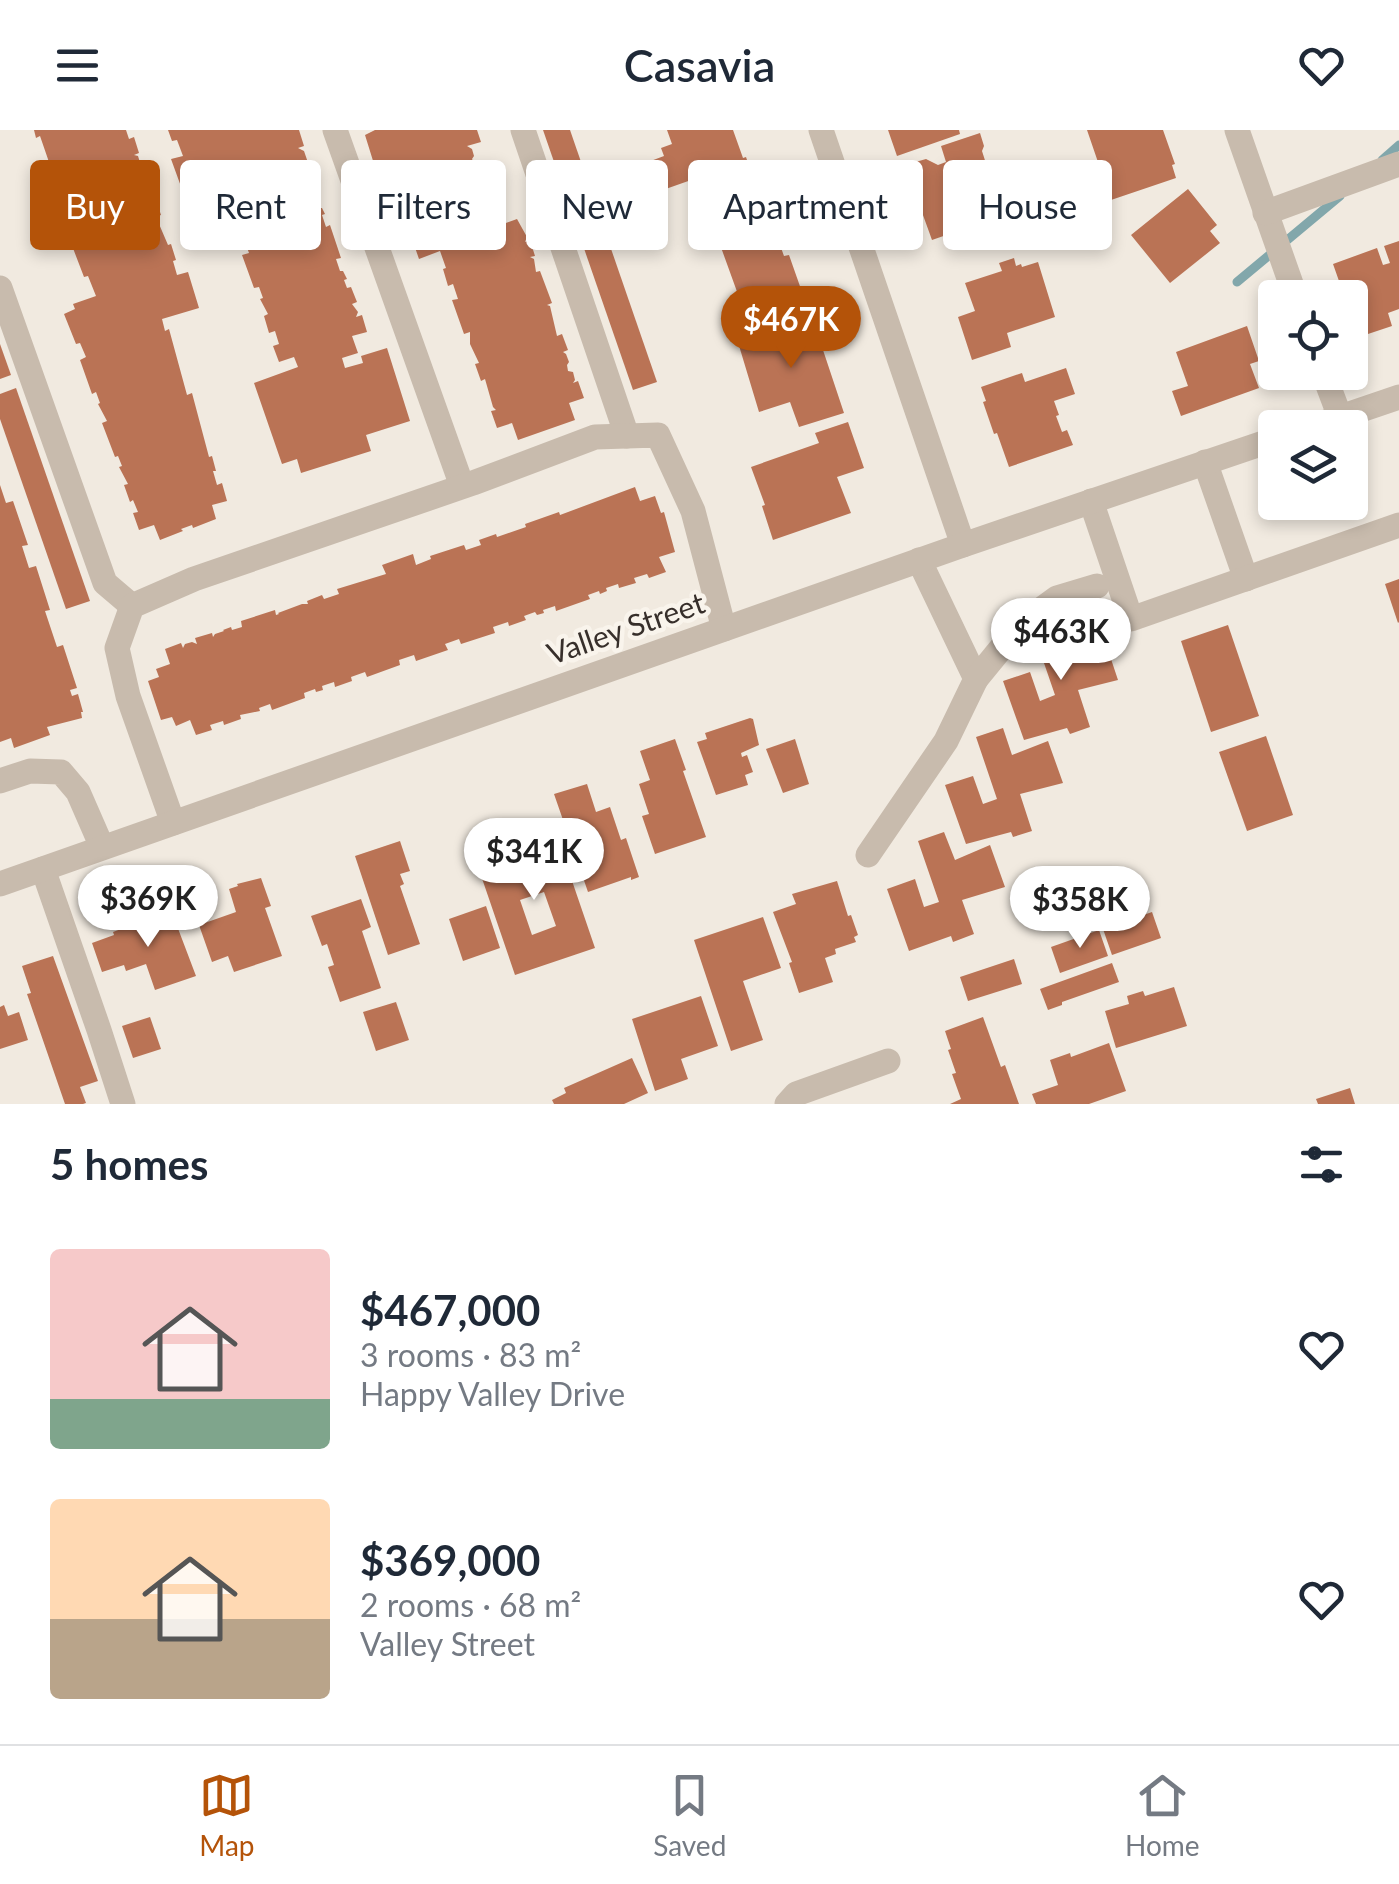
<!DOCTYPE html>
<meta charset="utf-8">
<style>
body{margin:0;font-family:Lato,sans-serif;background:#f6f6f7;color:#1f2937;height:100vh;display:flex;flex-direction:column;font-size:38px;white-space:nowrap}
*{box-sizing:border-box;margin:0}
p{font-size:32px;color:#747a83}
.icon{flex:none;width:55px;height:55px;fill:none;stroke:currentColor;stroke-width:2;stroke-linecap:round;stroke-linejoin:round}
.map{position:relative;height:974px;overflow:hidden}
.panel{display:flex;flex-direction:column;background:#fff;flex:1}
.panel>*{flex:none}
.guide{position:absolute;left:30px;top:30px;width:1340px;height:90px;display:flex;gap:20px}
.tools{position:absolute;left:1258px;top:150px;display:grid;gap:20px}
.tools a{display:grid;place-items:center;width:110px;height:110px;border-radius:10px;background:#fff;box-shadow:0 5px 15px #0003;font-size:50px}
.price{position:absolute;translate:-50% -85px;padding:0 22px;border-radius:35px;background:#fff;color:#222;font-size:32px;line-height:65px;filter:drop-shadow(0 2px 5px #0008)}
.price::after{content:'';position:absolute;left:50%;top:60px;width:30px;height:22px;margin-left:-15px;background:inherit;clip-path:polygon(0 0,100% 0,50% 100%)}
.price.active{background:#b45309;color:#fff}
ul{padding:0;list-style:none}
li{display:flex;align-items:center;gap:30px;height:250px;padding:0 50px}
li span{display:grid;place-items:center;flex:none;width:280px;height:200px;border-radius:10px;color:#555}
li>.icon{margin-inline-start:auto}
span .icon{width:120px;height:120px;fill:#fffc;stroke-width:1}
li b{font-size:42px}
h2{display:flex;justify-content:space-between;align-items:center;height:120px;padding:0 50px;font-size:42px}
.chip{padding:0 35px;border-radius:10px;background:#fff;box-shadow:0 5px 15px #0003;font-size:35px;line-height:90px}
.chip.active{background:#b45309;color:#fff}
header{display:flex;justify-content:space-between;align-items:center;height:130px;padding:0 50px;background:#fff;font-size:45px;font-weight:600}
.dock{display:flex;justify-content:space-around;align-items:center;height:140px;border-top:2px solid #e0e1e3;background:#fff;font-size:28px;color:#747a83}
.dock a{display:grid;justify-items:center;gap:5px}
.dock .active{color:#b45309}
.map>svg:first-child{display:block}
</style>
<header><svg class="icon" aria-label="menu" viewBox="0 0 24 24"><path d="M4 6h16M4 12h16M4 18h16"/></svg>Casavia<svg class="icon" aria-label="heart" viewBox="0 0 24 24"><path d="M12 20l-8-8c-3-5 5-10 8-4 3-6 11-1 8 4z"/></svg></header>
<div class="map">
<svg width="1399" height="974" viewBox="0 0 1399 974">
<rect width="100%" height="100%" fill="#f1eae0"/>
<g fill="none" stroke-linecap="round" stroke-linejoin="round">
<g stroke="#82a7ab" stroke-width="9">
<path d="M1382,30L1399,15"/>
<path d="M1237,152L1340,66"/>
</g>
</g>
<g fill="#ba7355" fill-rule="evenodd">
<path d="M34,0H126L129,9L134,7L139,23L134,25L138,26L146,52L150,51L161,85L156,87L168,115L171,114L176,130L173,131L177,145L188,142L199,178L162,189L165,201L169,199L187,265L192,263L209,327L212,326L216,341H213L217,355L222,353L227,371L212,375L216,389L193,398L192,395L181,399L183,401L160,410L154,395L139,400L133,383L138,382L133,370L130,372L124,355L128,354L119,337L122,336L118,326L115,327L102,293L107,291L98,274L100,273L96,262L92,264L80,230L86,227L80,213L76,214L64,184L75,179L73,174L96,166L88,146L84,147L71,113L77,111L68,94L71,92L67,81L62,83L56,67L61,65L56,52L52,54L46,37L50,35L40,6L36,8Z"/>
<path d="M168,0H299L304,16L298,18L304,21L319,65L315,66L319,78H322L325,84L322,85L326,97L330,95L341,128L336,129L340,141H343L347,149L344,150L347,158L351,157L357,172L352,174L358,182L356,187L362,185L367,202L352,206L358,223L342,228L345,238L363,233L361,226L387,218L410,291L366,305L371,321L301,343L297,329L282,334L254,253L298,237L294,227L279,232L273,216L279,214L275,201L269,203L264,186L268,184L260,169L263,168L259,157L254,158L242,125L249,123L245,112L241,113L239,106L242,105L238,93L233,95L221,62L226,60L222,49L183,62L171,29L183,26L177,10L172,11Z"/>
<path d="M375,0H477L481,12L467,16L472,19L474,26L472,29L480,43L478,47L483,45L494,78L491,79L497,91L495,97L517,89L527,107L525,112L530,110L535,126L530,127L534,129L536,142L540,141L552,173L547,175L550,176L557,206L562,204L568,220L563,222L566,224L569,232L567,235L568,241L573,242L575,250L573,253L578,251L584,268L569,273L575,290L518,310L512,293L497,298L491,281L496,280L493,277L485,249L481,251L475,234L479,233L470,214V202L464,204L452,170L458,169L453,154L448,156L443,139L446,138L440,121L419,129L411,106L407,108L401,91L406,89L401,75L396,76L385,43L390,42L387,40L385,31L374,34L365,5Z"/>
<path d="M543,0H570L657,252L633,260Z"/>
<path d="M667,0H733L743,28L746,27L751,42L755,41L766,71L727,85L711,43L660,61L648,32L664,26L661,18L672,14Z"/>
<path d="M888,0H959L960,4L897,26Z"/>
<path d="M1087,0H1163L1175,34L1172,35L1176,48L1111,70Z"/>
<path d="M980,3L984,16L982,21L997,68L994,77H987L989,81L975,86L978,94L932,110L915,63L918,62L910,59L907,46L912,33L926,29L938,35L946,32L941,16Z"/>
<path d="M1050,58L1052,65L1065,61L1069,73L1057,77L1060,88L1015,104L1014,101L999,107L994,92L1013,86L1008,72Z"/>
<path d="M1188,59L1217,95L1210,101L1220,113L1170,153L1131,105Z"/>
<path d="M767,79L784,126L789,125L802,162L744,181L714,98Z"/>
<path d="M1399,111V179L1388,183L1392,196L1359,207L1350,182V168H1345L1333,134L1377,118L1383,135L1390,133L1384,116Z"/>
<path d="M1014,128L1016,136L1021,134L1022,137L1038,132L1055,187L1007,203L1011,217L972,230L958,187L975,181L965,153L1002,141L999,133Z"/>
<path d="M811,184L844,283L799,297L790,272L759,282L737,209Z"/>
<path d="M1247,196L1259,231L1250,234L1259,258L1181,286L1172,261L1188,256L1176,222Z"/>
<path d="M0,214L11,245L0,249Z"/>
<path d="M1066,238L1075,264L1054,271L1059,285L1056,286L1062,302L1067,300L1073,315L1009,337L997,303L994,304L983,272L986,271L981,257L1022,243L1025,252Z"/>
<path d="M16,258L90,471L66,479L0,289V264Z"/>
<path d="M848,292L864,338L837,347L851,383L773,410L762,376L765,375L751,337L819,313L815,303Z"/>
<path d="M0,355L6,373L13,371L28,415L22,416L29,438L36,436L50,480L45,481L57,517L63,515L77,558L70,560L72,566L78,564L83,582H81L82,588L47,597L50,605L14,618L11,608L0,612Z"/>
<path d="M635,357L640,371L655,366L661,383L664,382L675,422L659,427L666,442L649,448L647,444L634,448L636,453L619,458L618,454L606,458L607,461L600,464L599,461L588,465L590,469L556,481L555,476L543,480L544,483L537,485L535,482L524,486L526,490L509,496L508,492L493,497L495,503L461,514L459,509L445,514L448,520L416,531L414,525L399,530L400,535L367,547L365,542L351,547L352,551L335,557L334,552L322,556L323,560L316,562L315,559L304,563L305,568L272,580L270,574L259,578L260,581L240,585L241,589L224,595L223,591L210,595L212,600L196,605L190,590L176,596L172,587L161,590L148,551L159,547L156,539L170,534L165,519L181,513L183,518L185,514L192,512L197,514L195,508L212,503L213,507L215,504L224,501L223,500L231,497L232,500L242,497L241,491L275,480L276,485L279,484L278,483L302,474H308L307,471L322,465L324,469L339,464L337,459L386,444L382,435L413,424L416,435L431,429L430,426L464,415L466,420L481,415L479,410L496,404L497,407L526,397L525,394L559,382L560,385Z"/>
<path d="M1399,449V492L1398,493L1385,454Z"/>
<path d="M1061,495L1070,522L1085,517L1083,502L1100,496L1118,550L1078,560L1090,597L1070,604L1067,598L1024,610L1003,551L1030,542L1040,571L1055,565L1034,504Z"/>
<path d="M1228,495L1259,586L1211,602L1181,511Z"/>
<path d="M750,588L753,589L759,615L741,623L742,627L747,625L753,642L745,645L748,655L716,665L697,612L707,609L705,603Z"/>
<path d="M1003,598L1012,625L1048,611L1063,653L1020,664L1032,701L1013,707L1011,702L966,714L945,655L973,646L983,674L997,669L976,607Z"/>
<path d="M1266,606L1293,685L1247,701L1219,622Z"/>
<path d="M675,609L686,640L683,641L706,707L655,724L642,686L649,684L639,654L650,650L640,621Z"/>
<path d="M795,609L809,654L783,663L766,619Z"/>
<path d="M587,654L596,682L610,677L621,710L626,708L639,747L631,750V747L588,762L554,664Z"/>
<path d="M944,702L955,730L990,715L1005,757L962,770L974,804L953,812L951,806L909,821L887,759L915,749L924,777L939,772L918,711Z"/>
<path d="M556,704L595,818L515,845L474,725L519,710L521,717ZM544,762L556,796L532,805L520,770Z"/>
<path d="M400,711L410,741L400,744L404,754L400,756L420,814L388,825L355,726Z"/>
<path d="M261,748L271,776L265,778L282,826L234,842L228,826L212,832L199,795L236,782L229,759L238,756L237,754Z"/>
<path d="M837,751L848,786L851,785L858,805L854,807L856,812L835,819L836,824L825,828L833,852L799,863L789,833L792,832L773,782L796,774L792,764Z"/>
<path d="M361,769L371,797L362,801L381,858L340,872L328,837L334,835L327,814L322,816L311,786Z"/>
<path d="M486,776L500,818L463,831L449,789Z"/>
<path d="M171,780L196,846L155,860L146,834L126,841L124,835L102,842L92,813L114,805L113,802Z"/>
<path d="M1152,782L1161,808L1112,825L1103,799Z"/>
<path d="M763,787L781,838L743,851L763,910L731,921L694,810Z"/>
<path d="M1099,800L1108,826L1060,843L1051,817Z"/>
<path d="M53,826L98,951L80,957L86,973L83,974H65L27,864L31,863L22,836Z"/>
<path d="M1014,829L1022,854L968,871L960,847Z"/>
<path d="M1112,833L1119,852L1062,872V875L1048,880L1040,859Z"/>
<path d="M1174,857L1187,896L1116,918L1105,881L1129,874L1127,866L1143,861L1145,866Z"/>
<path d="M701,866L718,916L681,929L688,949L655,961L632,889Z"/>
<path d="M396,872L409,910L376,921L363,882Z"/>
<path d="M4,875L8,886L19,882L28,910L0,919V877Z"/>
<path d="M150,887L161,919L133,928L122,896Z"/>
<path d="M983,887L1001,937L1005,935L1019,974H950L961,969L952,944L956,943L948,920L951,919L945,901Z"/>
<path d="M1109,913L1126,961L1089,974H1036L1032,964L1058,955L1050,930L1070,923L1071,927Z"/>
<path d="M632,928L648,963L624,974H554L552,970L566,963L564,958Z"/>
<path d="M1350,958L1355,974H1318L1316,969Z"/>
</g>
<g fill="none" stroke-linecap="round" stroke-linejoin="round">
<g stroke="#c8bbad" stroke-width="25">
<path d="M335,0L462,356"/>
<path d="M523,0L627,306"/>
<path d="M821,0L963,415"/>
<path d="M1237,0L1296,168"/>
<path d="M1265,83L1399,34"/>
<path d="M0,158L105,453L132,476"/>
<path d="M1323,242L1340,287"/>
<path d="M1308,298L1399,267"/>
<path d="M1205,332L1246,449"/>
<path d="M1091,371L1131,489L1399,395"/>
<path d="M919,430L976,549"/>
<path d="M0,651L30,641L61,642L78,662L102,717"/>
<path d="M173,693L128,566L117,518L132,476L194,449L473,353L595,307L658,305L693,381L724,499"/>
<path d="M868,725L946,611L976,549L1021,494L1057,468L1097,456"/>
<path d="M43,739L99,900L123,974"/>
<path d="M0,754L963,415L1275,309"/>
<path d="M787,974L796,964L888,931"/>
</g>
</g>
<g text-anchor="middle" stroke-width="9" stroke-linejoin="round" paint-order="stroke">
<g font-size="30" fill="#372f2b" stroke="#f9f4ec">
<text transform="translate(626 499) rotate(-19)" y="10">Valley Street</text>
</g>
</g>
</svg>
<div class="tools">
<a><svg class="icon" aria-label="locate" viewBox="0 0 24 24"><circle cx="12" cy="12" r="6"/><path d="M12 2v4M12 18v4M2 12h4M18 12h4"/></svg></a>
<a><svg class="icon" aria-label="layers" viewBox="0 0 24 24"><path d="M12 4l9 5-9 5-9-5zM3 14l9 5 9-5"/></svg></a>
</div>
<b class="price active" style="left:791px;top:241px">$467K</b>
<b class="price" style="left:1061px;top:553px">$463K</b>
<b class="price" style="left:534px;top:773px">$341K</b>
<b class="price" style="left:148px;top:820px">$369K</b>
<b class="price" style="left:1080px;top:821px">$358K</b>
<div class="guide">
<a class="chip active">Buy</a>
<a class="chip">Rent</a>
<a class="chip">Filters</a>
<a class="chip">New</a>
<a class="chip">Apartment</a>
<a class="chip">House</a>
</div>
</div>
<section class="panel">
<h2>5 homes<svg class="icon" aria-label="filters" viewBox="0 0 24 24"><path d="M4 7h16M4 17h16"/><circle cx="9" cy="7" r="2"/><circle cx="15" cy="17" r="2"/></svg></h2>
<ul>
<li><span style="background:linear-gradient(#f6c9c9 75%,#7fa58c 0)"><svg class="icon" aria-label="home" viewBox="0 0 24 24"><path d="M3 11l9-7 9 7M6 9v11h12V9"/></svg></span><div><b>$467,000</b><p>3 rooms · 83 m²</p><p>Happy Valley Drive</p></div><svg class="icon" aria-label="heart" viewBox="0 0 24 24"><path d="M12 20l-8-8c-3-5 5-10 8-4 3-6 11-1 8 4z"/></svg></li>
<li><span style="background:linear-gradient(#ffd9b3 60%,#b9a48a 0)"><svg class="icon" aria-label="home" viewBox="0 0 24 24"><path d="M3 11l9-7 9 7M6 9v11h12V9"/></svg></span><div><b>$369,000</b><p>2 rooms · 68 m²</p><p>Valley Street</p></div><svg class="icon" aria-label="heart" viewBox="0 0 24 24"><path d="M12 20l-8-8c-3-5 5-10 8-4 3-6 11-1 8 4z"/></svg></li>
</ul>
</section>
<nav class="dock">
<a class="active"><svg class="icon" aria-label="map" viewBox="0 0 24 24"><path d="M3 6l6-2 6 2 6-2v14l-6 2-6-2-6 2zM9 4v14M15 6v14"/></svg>Map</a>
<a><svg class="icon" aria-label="saved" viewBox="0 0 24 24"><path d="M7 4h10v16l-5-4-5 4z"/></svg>Saved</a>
<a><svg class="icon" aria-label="home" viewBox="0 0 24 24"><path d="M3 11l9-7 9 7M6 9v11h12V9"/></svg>Home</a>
</nav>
